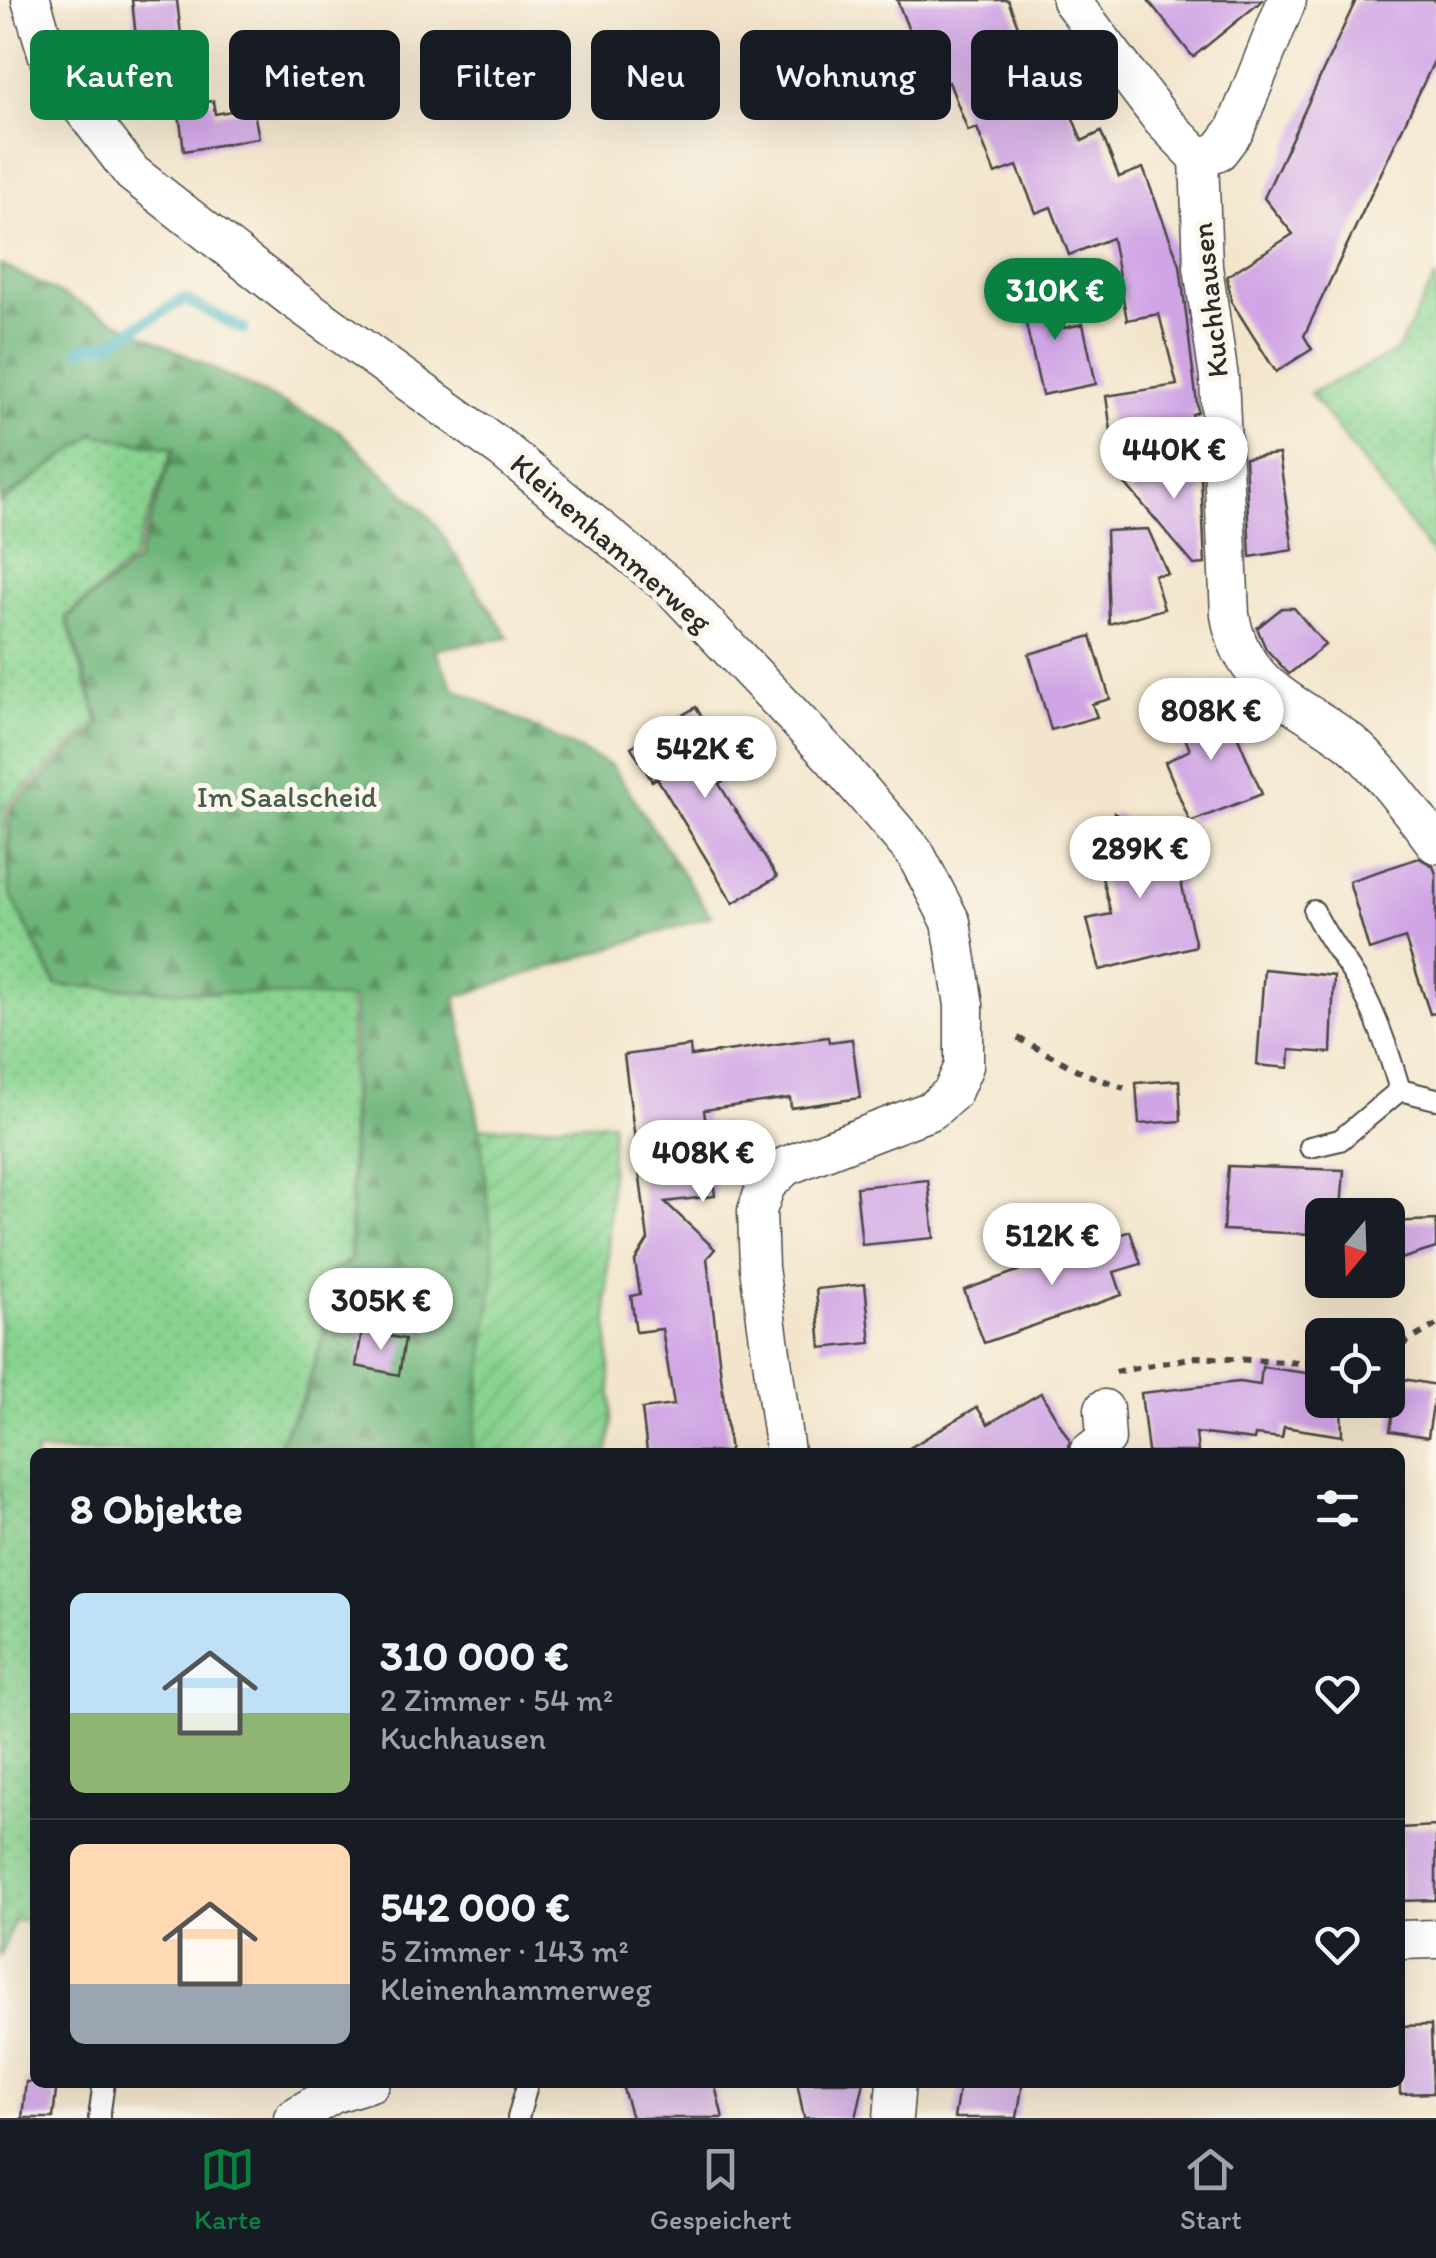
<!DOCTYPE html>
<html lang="de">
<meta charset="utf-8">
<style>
body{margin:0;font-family:Itim,sans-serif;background:#242831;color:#f1f3f6;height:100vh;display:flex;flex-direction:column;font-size:38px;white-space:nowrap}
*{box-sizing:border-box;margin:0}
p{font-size:32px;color:#9ea1a6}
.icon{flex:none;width:55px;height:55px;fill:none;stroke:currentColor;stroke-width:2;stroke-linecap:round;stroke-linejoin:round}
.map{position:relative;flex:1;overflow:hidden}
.details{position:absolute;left:30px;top:1448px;width:1375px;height:640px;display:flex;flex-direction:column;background:#171b24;border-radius:15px;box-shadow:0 10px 40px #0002}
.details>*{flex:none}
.hud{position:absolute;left:30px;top:30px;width:1378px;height:90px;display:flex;gap:20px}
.needle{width:65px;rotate:199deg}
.buttons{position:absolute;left:1305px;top:1198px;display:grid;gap:20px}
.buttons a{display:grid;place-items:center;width:100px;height:100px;border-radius:15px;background:#171b24;box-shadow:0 10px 40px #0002;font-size:50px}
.price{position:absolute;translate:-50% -85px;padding:0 22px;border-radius:35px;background:#fff;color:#222;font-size:32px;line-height:65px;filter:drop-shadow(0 2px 5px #0008)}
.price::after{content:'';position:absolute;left:50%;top:60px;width:30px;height:22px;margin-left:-15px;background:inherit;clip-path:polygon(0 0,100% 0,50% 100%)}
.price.on{background:#0b8043;color:#fff}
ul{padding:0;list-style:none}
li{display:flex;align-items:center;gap:30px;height:250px;padding:0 40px}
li+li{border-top:2px solid #363941}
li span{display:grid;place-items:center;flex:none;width:280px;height:200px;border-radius:15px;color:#555}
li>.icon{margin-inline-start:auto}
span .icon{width:120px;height:120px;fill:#fffc;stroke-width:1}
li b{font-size:42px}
h2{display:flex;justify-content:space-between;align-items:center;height:120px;padding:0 40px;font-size:42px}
.chip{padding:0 35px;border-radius:15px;background:#171b24;box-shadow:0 10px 40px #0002;font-size:35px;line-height:90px}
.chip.on{background:#0b8043;color:#fff}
.menu{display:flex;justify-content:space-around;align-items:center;height:140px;border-top:2px solid #363941;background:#171b24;font-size:28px;color:#9ea1a6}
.menu a{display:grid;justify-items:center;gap:5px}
.menu .on{color:#0b8043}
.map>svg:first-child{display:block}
</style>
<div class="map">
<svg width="1436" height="2118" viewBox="0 0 1436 2118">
<defs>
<pattern id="grass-dots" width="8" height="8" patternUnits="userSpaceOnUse" patternTransform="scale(2.5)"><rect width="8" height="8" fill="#88d390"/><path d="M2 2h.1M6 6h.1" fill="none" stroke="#76b57c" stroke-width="1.8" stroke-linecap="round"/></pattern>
<pattern id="forest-firs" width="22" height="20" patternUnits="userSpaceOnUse" patternTransform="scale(2.5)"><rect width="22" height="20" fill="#6eb57a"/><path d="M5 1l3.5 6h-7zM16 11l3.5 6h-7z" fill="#5b9364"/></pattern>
<pattern id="garden-furrows" width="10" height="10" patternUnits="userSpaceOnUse" patternTransform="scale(2.5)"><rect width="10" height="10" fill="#88d390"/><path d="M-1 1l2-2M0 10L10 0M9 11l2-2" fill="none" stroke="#76b57c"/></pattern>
</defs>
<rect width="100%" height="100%" fill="#fbf7ec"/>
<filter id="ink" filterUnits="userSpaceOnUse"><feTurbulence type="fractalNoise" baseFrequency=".01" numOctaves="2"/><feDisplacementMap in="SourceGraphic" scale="20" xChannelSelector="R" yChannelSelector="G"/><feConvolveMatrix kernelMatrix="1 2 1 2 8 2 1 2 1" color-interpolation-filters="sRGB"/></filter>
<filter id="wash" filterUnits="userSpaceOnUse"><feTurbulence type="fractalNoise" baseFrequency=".0048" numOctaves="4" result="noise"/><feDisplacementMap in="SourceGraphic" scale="40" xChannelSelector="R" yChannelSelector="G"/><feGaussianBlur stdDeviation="2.25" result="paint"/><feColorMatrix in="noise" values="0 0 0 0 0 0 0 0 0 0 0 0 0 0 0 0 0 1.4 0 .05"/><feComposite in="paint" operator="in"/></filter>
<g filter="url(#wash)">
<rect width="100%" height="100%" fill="#f3e5cc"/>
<g fill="url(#grass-dots)" stroke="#5a7f5e" stroke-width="2.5">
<path d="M1436,276V559L1310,393L1396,352Z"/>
<path d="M94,435L173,449L132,561L65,617L98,722L6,806L9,892L56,986L351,998L350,1259L326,1275L325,1330L304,1394L274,1452H35V1920H14L0,1958V504Z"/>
</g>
<path fill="url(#forest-firs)" stroke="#4c7052" stroke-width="2.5" d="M0,264L338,430L432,519L509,638L434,649L454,688L612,766L711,916L456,997L480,1128L495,1267L472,1452H275L306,1394L325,1331L326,1275L351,1260L355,999L57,985L10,893V808L101,724L67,618L136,562L175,448L94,435L0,502Z"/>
<path fill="url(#garden-furrows)" stroke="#5a7f5e" stroke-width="2.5" d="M612,1122L607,1301L612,1422L608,1452H472L495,1267L480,1128Z"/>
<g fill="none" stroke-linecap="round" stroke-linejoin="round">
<path stroke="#44b2c0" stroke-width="12" d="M80,349L110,343L184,299L243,329"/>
</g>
<g id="blocks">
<g fill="#d0a5e5">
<path d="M132,0H177L184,62L139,67Z"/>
<path d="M897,0H1008L1045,98L1062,91L1082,141L1101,132L1119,177L1143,168L1180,265L1198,412L1192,414L1194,423L1125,466L1122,450L1114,452L1106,396L1177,385L1159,314L1127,320L1112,238L1069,255L1051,207L1036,213L1017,166L995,174L977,128L968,131L949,82L941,85L922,38L913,41Z"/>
<path d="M1148,0H1263L1193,57Z"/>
<path d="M1356,0H1436V57L1304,336L1312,349L1276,372L1231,301L1227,276L1293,234L1264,198Z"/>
<path d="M213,101L215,114L253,107L259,138L184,151L178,106Z"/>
<path d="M1053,284L1064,328L1083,324L1096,384L1042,395L1018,289Z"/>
<path d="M1279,454L1293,550L1250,557L1245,458Z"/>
<path d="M1200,456L1205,564L1194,565L1118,475Z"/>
<path d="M1148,529L1168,574L1154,575L1164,609L1109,624L1106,531Z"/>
<path d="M1282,608H1294L1325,645L1289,674L1266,649L1257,628Z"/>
<path d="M1091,636L1110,699L1092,704L1097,717L1051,730L1029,654Z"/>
<path d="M1221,697L1262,794L1190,822L1165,762L1190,750L1175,714Z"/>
<path d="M696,707L736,774L719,784L777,877L733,903L657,778L652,781L631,747Z"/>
<path d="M1114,813L1172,845L1196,946L1100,970L1087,919L1111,914L1098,861L1115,856Z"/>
<path d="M1419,858L1433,866L1436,874V1013L1430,1014L1405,938L1369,950L1349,881Z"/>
<path d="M1264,969L1334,976L1331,1053L1290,1050L1289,1068L1257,1065Z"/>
<path d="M828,1037L829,1042L852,1039L860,1098L791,1108L790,1098L704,1110L715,1196L665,1202L715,1249L707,1258L730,1452H647L642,1409L674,1405L662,1329L636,1332L631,1296L640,1294L635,1261L648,1240L624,1055L690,1046L691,1056Z"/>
<path d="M1179,1080L1181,1121L1139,1124L1136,1083Z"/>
<path d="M1228,1166L1344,1170L1341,1210L1308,1208L1307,1234L1223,1230Z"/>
<path d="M928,1180L934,1238L862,1245L856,1187Z"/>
<path d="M1436,1220V1248L1388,1263V1222Z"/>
<path d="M1130,1231L1141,1264L1114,1272L1122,1295L984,1343L964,1290Z"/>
<path d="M865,1284L871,1343L821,1348L816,1289Z"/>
<path d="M362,1331L405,1339L399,1375L356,1366Z"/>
<path d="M1262,1367L1322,1375V1400H1341L1342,1436L1284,1427L1282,1438L1255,1435L1254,1440L1196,1433L1198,1452H1148L1141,1393L1239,1382L1260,1385Z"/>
<path d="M1398,1378L1436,1385L1428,1437L1390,1431Z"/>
<path d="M1041,1393L1070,1441L1067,1452H903L977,1407L988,1424Z"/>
<path d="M1436,1826V1900L1400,1901V1828Z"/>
<path d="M1431,2025L1433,2093L1400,2094V2026Z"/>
<path d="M26,2082H57L53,2118H22Z"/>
<path d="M621,2082H714L723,2118H632Z"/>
<path d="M797,2082H864L856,2118H804Z"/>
<path d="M960,2082H1023L1017,2118H954Z"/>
</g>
</g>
</g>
<g filter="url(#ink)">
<use href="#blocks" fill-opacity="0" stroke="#494743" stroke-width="2.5"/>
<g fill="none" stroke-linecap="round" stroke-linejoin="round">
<g stroke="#494743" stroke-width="24">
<g id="service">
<path d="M1314,911C1325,936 1342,955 1356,979C1376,1013 1389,1053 1400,1090L1436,1099"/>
<path d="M1310,1147L1340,1140L1400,1090"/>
<path d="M99,2118L104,2082"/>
<path d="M518,2118L528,2082"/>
</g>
</g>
<g stroke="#494743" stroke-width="41">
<g id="minor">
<path d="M31,0L52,69L132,173L292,298L502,449L674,590L834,759L915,853L951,922L964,1005V1066L952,1093L932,1110L786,1166L766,1185L757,1211L759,1268L785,1452"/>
<path d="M1071,0L1162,120L1199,158"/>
<path d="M1199,158L1203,267L1219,378L1230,615C1242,690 1301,703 1352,744C1377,765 1415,816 1436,844"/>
<path d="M1199,158L1219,151L1235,130L1287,0"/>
<path d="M1089,1452L1106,1439L1104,1409"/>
<path d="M1400,1940L1436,1939"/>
<path d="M293,2118L333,2094L371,2082"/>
<path d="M893,2118L896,2082"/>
</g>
</g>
<g stroke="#494743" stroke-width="6" stroke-dasharray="8 8" stroke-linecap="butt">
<path d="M1018,1038L1083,1073L1124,1088"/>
<path d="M1388,1353L1436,1325"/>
<path d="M1115,1372L1195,1357L1322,1364"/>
</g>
<use href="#service" stroke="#fff" stroke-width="20"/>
<use href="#minor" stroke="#fff" stroke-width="38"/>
</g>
</g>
<g text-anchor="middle" stroke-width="10" stroke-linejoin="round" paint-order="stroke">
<g font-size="30" fill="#2b2b2b" stroke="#fbf7ec">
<text transform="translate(1210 300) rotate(-96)" y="10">Kuchhausen</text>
<text transform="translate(611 543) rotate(41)" y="10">Kleinenhammerweg</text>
</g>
<g font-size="30" fill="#475d49" stroke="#fbf7ec">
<text x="287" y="807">Im Saalscheid</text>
</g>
</g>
</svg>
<div class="buttons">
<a><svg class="needle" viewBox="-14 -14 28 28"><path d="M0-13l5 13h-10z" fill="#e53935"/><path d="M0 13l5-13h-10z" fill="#9ea1a6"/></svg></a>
<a><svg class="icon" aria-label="locate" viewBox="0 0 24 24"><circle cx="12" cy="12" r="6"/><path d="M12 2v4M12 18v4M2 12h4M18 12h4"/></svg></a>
</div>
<b class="price on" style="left:1055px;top:343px">310K €</b>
<b class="price" style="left:1174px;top:502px">440K €</b>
<b class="price" style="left:1211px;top:763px">808K €</b>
<b class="price" style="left:705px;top:801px">542K €</b>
<b class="price" style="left:1140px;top:901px">289K €</b>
<b class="price" style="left:703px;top:1205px">408K €</b>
<b class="price" style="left:1052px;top:1288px">512K €</b>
<b class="price" style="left:381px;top:1353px">305K €</b>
<div class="hud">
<a class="chip on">Kaufen</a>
<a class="chip">Mieten</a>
<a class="chip">Filter</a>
<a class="chip">Neu</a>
<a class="chip">Wohnung</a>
<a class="chip">Haus</a>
</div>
<section class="details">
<h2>8 Objekte<svg class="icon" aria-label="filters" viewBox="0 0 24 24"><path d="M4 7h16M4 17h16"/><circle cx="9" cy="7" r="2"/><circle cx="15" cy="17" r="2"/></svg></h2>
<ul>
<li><span style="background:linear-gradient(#bfe0f5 60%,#8fb573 0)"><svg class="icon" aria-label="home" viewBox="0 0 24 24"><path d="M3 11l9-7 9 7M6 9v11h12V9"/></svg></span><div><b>310 000 €</b><p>2 Zimmer · 54 m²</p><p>Kuchhausen</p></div><svg class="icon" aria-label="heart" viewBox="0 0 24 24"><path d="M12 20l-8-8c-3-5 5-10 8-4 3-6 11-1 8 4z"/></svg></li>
<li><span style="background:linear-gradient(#ffd9b3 70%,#9aa5b1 0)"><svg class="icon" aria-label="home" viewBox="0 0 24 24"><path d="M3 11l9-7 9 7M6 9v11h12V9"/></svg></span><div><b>542 000 €</b><p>5 Zimmer · 143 m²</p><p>Kleinenhammerweg</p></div><svg class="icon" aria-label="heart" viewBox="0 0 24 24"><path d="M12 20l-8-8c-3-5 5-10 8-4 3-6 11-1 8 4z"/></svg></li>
</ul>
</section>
</div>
<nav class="menu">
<a class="on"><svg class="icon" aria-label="map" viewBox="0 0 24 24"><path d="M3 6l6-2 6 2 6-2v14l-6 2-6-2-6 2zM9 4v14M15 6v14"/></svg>Karte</a>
<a><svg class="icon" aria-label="saved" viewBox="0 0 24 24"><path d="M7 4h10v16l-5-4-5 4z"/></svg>Gespeichert</a>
<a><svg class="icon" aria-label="home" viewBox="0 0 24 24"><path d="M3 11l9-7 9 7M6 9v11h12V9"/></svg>Start</a>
</nav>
